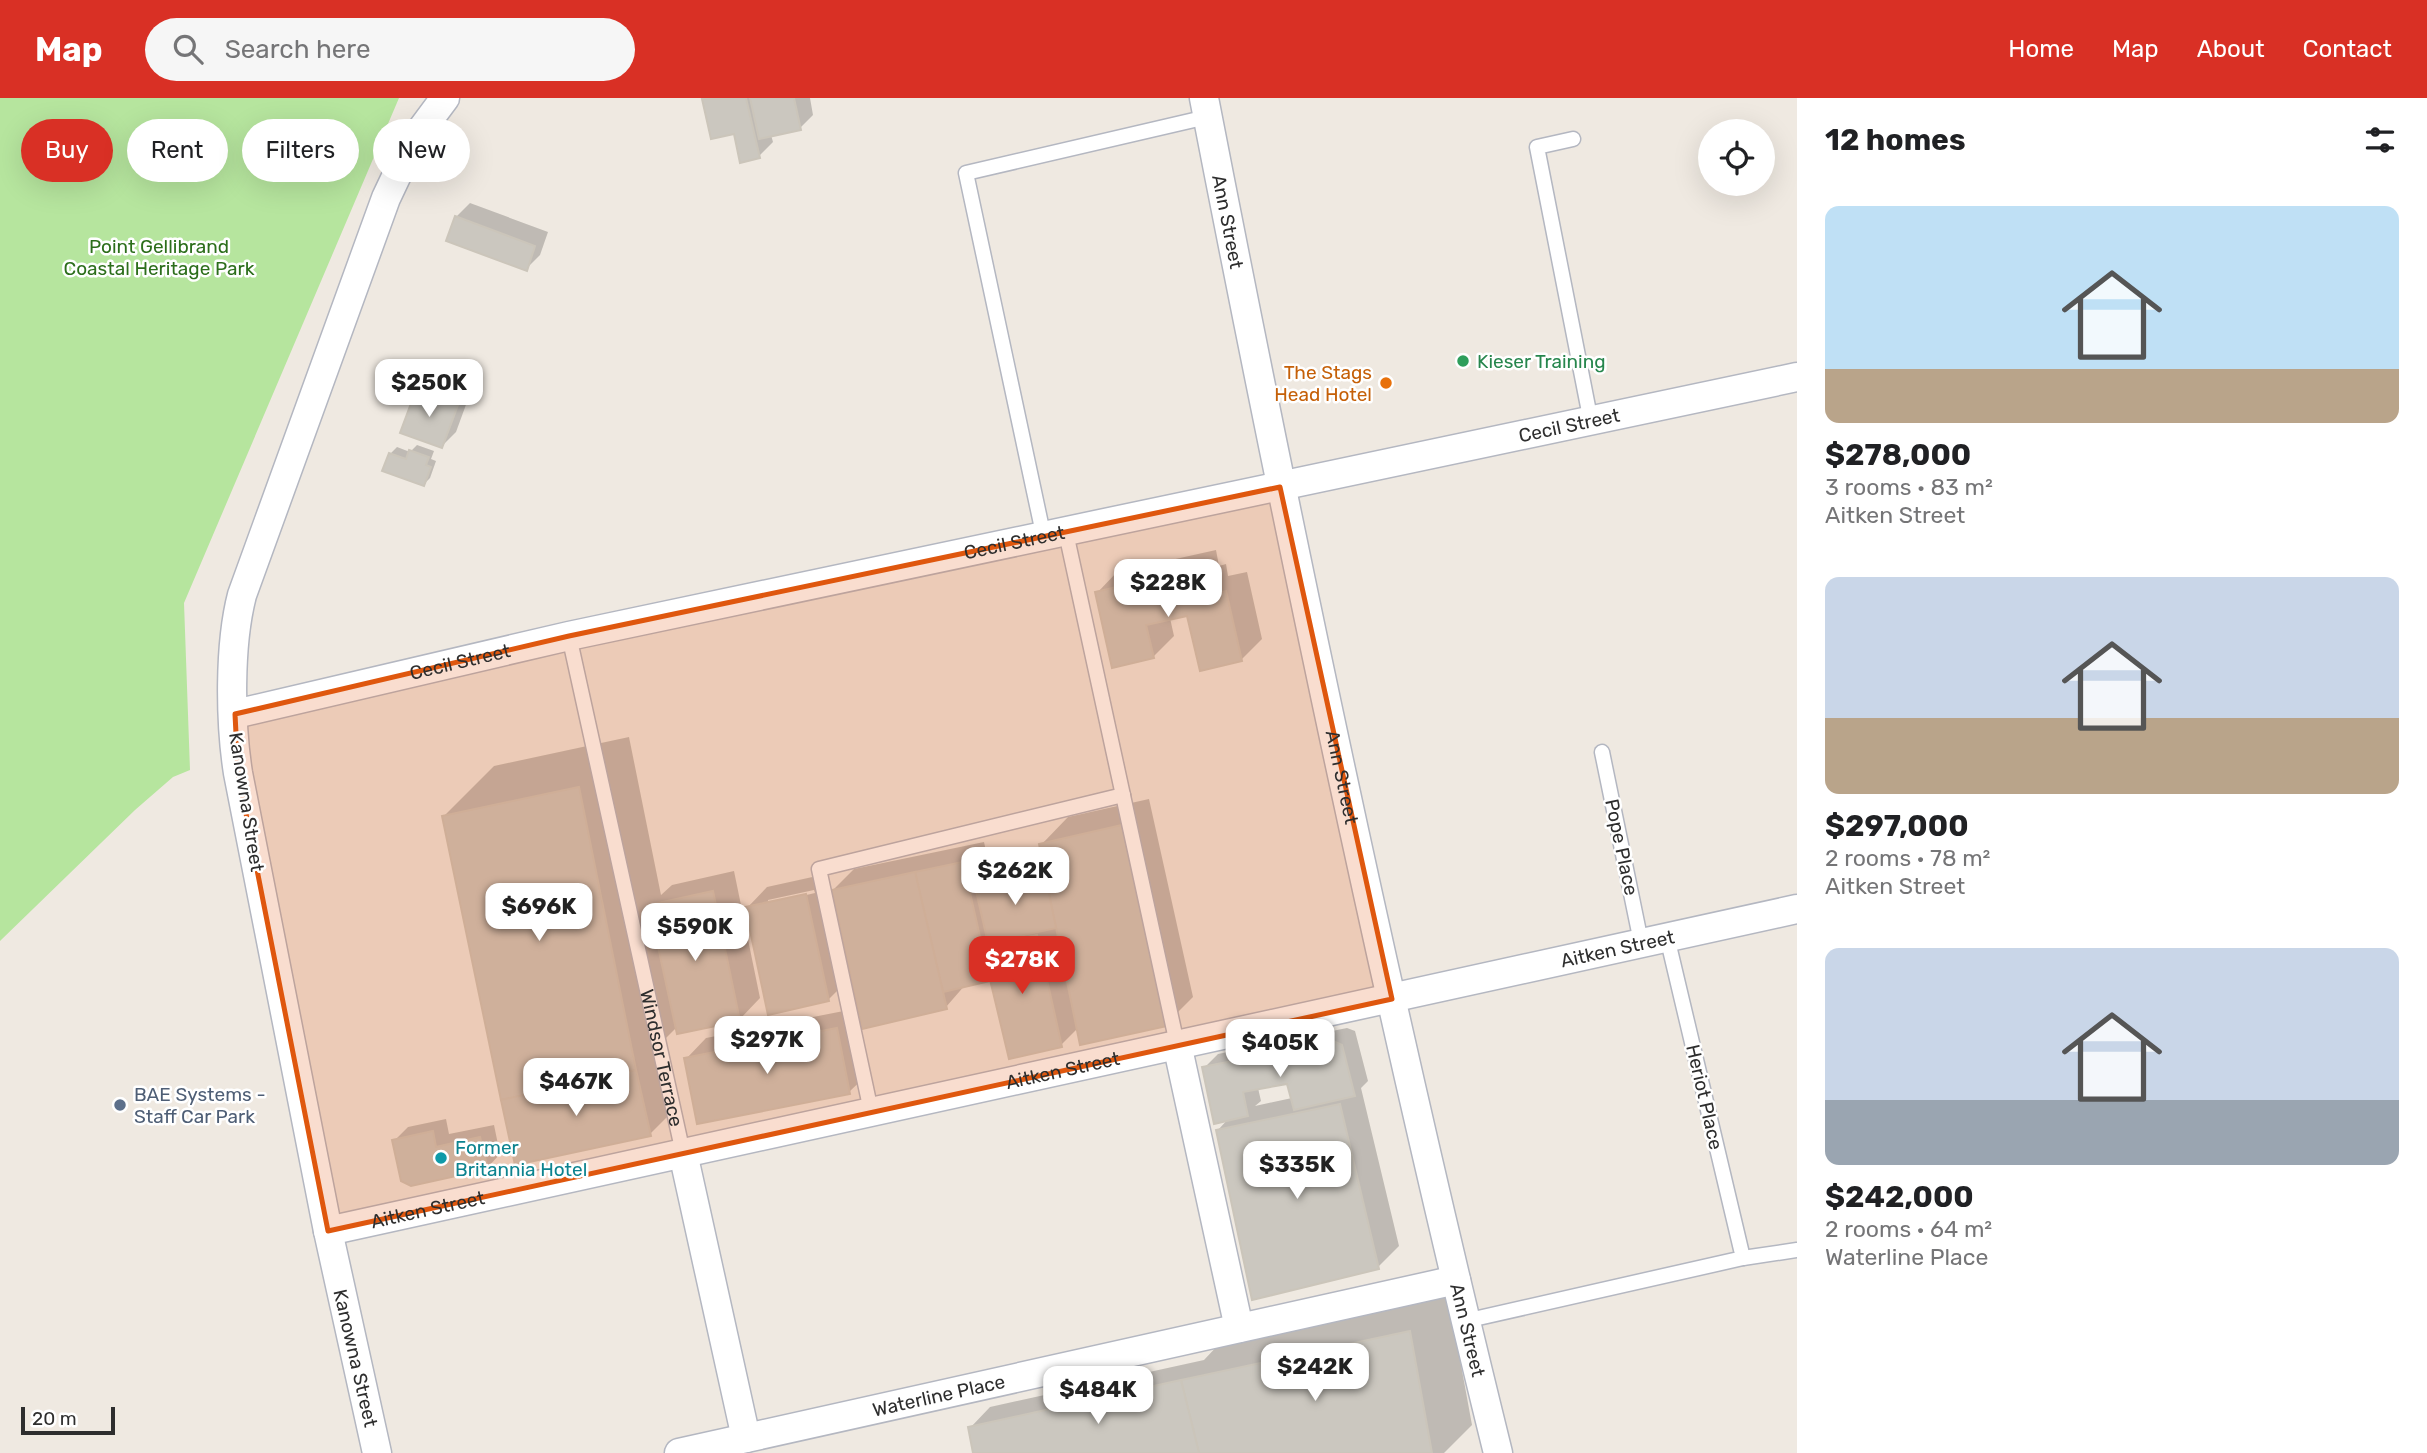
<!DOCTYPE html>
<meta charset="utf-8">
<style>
body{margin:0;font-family:Rubik,sans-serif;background:#f6f6f6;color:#202124;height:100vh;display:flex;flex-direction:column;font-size:26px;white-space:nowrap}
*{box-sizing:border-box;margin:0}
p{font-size:23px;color:#757577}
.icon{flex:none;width:38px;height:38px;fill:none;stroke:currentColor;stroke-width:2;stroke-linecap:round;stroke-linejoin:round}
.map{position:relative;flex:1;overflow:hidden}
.panel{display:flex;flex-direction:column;background:#fff;width:630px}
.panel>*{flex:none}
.guide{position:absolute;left:21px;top:21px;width:665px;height:63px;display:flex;gap:14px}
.controls{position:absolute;left:1698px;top:21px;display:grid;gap:14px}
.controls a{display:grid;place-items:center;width:77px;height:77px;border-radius:50%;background:#fff;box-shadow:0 7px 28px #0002;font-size:35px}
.scale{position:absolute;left:21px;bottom:18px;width:94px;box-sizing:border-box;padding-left:7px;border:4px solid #2e2e2e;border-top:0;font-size:19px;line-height:24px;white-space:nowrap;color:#2e2e2e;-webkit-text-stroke:5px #fff;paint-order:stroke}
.price{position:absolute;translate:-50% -60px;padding:0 16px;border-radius:14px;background:#fff;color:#222;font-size:23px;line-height:46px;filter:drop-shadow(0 2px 4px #0008)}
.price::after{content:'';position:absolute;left:50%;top:42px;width:21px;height:16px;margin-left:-10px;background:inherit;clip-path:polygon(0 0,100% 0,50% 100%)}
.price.selected{background:#d93025;color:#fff}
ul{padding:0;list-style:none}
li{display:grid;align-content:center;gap:14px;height:371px;padding:0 28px}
li span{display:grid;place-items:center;height:217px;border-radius:14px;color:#555}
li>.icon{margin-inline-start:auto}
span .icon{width:126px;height:126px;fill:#fffc;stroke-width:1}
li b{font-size:30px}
h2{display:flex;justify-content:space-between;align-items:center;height:84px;padding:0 28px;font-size:30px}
.pill{padding:0 24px;border-radius:32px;background:#fff;box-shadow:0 7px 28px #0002;font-size:24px;line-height:63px}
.pill.selected{background:#d93025;color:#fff}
header{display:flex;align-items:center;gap:42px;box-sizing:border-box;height:98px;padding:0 35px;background:#d93025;color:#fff}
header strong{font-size:33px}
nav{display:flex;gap:38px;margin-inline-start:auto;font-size:24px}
.search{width:490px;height:63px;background:#f6f6f6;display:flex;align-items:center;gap:18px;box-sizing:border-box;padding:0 24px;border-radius:38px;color:#757577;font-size:26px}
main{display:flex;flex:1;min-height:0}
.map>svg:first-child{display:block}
</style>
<header>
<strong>Map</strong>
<div class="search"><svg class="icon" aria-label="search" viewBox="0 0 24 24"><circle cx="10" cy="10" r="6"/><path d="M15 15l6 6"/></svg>Search here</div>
<nav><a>Home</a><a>Map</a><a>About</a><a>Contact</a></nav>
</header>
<main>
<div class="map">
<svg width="1797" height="1355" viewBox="0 0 1797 1355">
<rect width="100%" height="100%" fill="#efe9e1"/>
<path fill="#b6e59e" d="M0,0H399L184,505L190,672L173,679L135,712L0,843Z"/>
<g fill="#0003" fill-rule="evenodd">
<path d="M706,0H810L813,17L800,30L771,37L773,44L759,58L704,2Z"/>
<path d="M470,105L548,134L540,157L526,171L456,119Z"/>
<path d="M431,280L471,293L456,334L442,348L418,293Z"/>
<path d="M417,347L434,353L431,361L436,363L430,380L424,386L390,356L397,349L410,354Z"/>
<path d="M1216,452L1219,468L1226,466L1228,478L1247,474L1262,541L1241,562L1189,515L1170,520L1174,538L1153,559L1097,495L1117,474Z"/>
<path d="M629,639L661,797L672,787L734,773L760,900L740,921L678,934L677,929L656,950L671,1015L650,1036L444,718L494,668Z"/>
<path d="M1149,701L1193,899L1166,926L1078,930L1061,947L992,880L966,886L946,909L861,929L870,974L849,994L686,961L706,940L859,910L833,792L854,771L984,744L990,771L1019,765L1020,772L1045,767L1041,747L1068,719Z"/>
<path d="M826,776L849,881L828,902L747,810L767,789ZM814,792L815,795L768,806V802Z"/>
<path d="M1347,930L1355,933L1368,983L1361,990L1399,1148L1378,1169L1218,1032L1229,1020L1204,970L1218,956ZM1288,984L1292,1000L1255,1008L1261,1003L1258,990Z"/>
<path d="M446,1021L449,1036L494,1027L500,1056L487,1070L394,1043L408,1029Z"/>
<path d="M1448,1196L1472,1327L1444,1355H975L970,1330L990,1309L1204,1262L1221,1244Z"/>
</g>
<g fill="#cbc7bf" stroke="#cbc5ba" stroke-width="2">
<path d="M746,0L760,60L740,65L734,36L711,41L702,1Z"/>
<path d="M750,0H794L801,32L759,41Z"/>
<path d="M455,118L535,148L527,173L446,143Z"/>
<path d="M416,292L458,307L442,350L400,335Z"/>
<path d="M409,352L429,359L426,367L431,369L424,388L382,373L389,355L406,361Z"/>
<path d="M1195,471L1199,487L1205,485L1208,498L1226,493L1242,563L1200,573L1187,518L1146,527L1154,560L1112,570L1095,494Z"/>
<path d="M579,689L636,972L501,1002L442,718Z"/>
<path d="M1122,727L1167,928L1080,947L1039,746Z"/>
<path d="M963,764L990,883L943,894L915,774Z"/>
<path d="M915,774L947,911L862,931L832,792Z"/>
<path d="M1045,777L1056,830L988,845L974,784L1005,778L1007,785Z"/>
<path d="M713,793L740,923L677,936L649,807Z"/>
<path d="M806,796L829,903L768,917L745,809Z"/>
<path d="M1037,837L1062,949L1009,961L982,848Z"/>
<path d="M837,930L850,996L697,1026L684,960Z"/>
<path d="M1333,943L1342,947L1355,998L1294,1012L1287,986L1243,994L1248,1018L1214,1026L1202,969Z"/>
<path d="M636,972L651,1038L515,1067L501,1002Z"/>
<path d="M1340,1006L1379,1171L1252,1202L1216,1032Z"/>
<path d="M433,1033L436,1049L480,1039L488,1071L411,1088L401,1083L392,1042Z"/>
<path d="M1410,1233L1432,1355H1199L1181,1282Z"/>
<path d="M1181,1282L1199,1355H973L968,1329Z"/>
</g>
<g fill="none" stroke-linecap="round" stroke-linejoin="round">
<g stroke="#b4b7c1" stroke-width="17">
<g id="lane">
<path d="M1573,41L1537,49L1591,324"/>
<path d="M1066,435L1177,946"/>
<path d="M1044,440L966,75L1207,19"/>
<path id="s1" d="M569,538L683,1055"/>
<path d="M1602,654L1641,844"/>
<path d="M871,1013L819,771L1123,697"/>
<path d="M1743,1160L1797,1152"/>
<path d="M1465,1223L1743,1160L1667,839"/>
</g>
</g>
<g stroke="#b4b7c1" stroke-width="31">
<g id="street">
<path id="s2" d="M1204,0C1292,454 1387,906 1498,1355"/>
<path id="s3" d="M235,616L569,538L1797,279"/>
<path d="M1177,946L1239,1230"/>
<path d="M683,1055L746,1340"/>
<path id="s4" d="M328,1133L1797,811"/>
<path d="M377,1355L328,1133L238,675C230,624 229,547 242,497L386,100L413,43L445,0"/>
<path id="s5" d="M679,1355L1456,1182"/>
</g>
</g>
<use href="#lane" stroke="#fff" stroke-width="14"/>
<use href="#street" stroke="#fff" stroke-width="28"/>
</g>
<path fill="#df570e" fill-opacity="0.2" stroke="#df570e" stroke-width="5" stroke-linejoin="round" d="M1280,389L1392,901L328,1133L238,675L235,616L569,538Z"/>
<circle fill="#2e9e5b" stroke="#fff" stroke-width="2.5" cx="1463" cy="263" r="7"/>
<circle fill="#e8710a" stroke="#fff" stroke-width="2.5" cx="1386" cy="285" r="7"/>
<circle fill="#5c6f8a" stroke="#fff" stroke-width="2.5" cx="120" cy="1007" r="7"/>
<circle fill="#0f9aa8" stroke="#fff" stroke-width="2.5" cx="441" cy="1060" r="7"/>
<g text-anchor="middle" stroke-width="5" stroke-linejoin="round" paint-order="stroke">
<g font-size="19" fill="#2e2e2e" stroke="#fff">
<text dy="7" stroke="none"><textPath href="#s2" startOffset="126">Ann Street</textPath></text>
<text dy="7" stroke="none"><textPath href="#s3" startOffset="1365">Cecil Street</textPath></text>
<text dy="7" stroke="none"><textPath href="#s3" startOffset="798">Cecil Street</textPath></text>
<text dy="7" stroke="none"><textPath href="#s3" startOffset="231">Cecil Street</textPath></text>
<text dy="7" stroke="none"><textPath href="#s2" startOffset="693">Ann Street</textPath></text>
<text transform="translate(247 704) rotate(81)" y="7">Kanowna Street</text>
<text transform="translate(1622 749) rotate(78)" y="7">Pope Place</text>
<text dy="7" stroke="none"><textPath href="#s4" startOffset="1320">Aitken Street</textPath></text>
<text dy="7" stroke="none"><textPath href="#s1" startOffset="432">Windsor Terrace</textPath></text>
<text dy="7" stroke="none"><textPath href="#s4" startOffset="752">Aitken Street</textPath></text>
<text transform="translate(1705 999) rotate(77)" y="7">Heriot Place</text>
<text dy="7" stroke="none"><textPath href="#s4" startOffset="102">Aitken Street</textPath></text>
<text dy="7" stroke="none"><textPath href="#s2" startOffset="1260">Ann Street</textPath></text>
<text transform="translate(356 1260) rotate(77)" y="7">Kanowna Street</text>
<text dy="7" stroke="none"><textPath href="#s5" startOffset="266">Waterline Place</textPath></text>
</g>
<g font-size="19" fill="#2c6e1b" stroke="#fff">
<text x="159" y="155">Point Gellibrand<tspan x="159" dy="22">Coastal Heritage Park</tspan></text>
</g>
<g font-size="19" fill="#27864d" stroke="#fff" text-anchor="start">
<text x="1477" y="270">Kieser Training</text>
</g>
<g font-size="19" fill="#c56008" stroke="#fff" text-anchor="end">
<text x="1372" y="281">The Stags<tspan x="1372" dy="22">Head Hotel</tspan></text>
</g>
<g font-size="19" fill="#4e5e75" stroke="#fff" text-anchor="start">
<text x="134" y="1003">BAE Systems -<tspan x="134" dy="22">Staff Car Park</tspan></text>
</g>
<g font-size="19" fill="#0d838f" stroke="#fff" text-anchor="start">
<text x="455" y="1056">Former<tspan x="455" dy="22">Britannia Hotel</tspan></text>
</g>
</g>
</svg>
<div class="controls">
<a><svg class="icon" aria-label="locate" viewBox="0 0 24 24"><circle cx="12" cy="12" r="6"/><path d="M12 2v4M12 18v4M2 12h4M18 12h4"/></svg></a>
</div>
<div class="scale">20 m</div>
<b class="price" style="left:429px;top:321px">$250K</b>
<b class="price" style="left:1168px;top:521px">$228K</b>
<b class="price" style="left:1015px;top:809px">$262K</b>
<b class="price" style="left:539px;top:845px">$696K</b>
<b class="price" style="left:695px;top:865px">$590K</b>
<b class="price selected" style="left:1022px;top:898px">$278K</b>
<b class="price" style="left:767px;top:978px">$297K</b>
<b class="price" style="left:1280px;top:981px">$405K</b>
<b class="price" style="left:576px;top:1020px">$467K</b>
<b class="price" style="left:1297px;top:1103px">$335K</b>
<b class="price" style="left:1315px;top:1305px">$242K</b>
<b class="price" style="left:1098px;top:1328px">$484K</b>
<div class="guide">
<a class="pill selected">Buy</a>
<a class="pill">Rent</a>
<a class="pill">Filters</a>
<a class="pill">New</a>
</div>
</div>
<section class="panel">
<h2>12 homes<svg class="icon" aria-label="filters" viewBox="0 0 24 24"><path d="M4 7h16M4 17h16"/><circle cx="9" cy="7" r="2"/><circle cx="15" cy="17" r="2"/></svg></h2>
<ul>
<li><span style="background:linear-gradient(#bfe0f5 75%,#b9a48a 0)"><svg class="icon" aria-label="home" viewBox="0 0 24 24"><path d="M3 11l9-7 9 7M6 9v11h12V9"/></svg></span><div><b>$278,000</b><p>3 rooms · 83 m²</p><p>Aitken Street</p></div></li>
<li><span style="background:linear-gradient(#c9d6e8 65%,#b9a48a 0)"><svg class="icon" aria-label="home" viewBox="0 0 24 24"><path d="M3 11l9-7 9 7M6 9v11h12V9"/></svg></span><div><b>$297,000</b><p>2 rooms · 78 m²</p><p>Aitken Street</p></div></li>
<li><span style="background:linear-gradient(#c9d6e8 70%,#9aa5b1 0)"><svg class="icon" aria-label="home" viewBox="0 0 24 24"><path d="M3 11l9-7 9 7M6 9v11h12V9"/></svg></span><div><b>$242,000</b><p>2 rooms · 64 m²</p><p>Waterline Place</p></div></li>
</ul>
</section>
</main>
